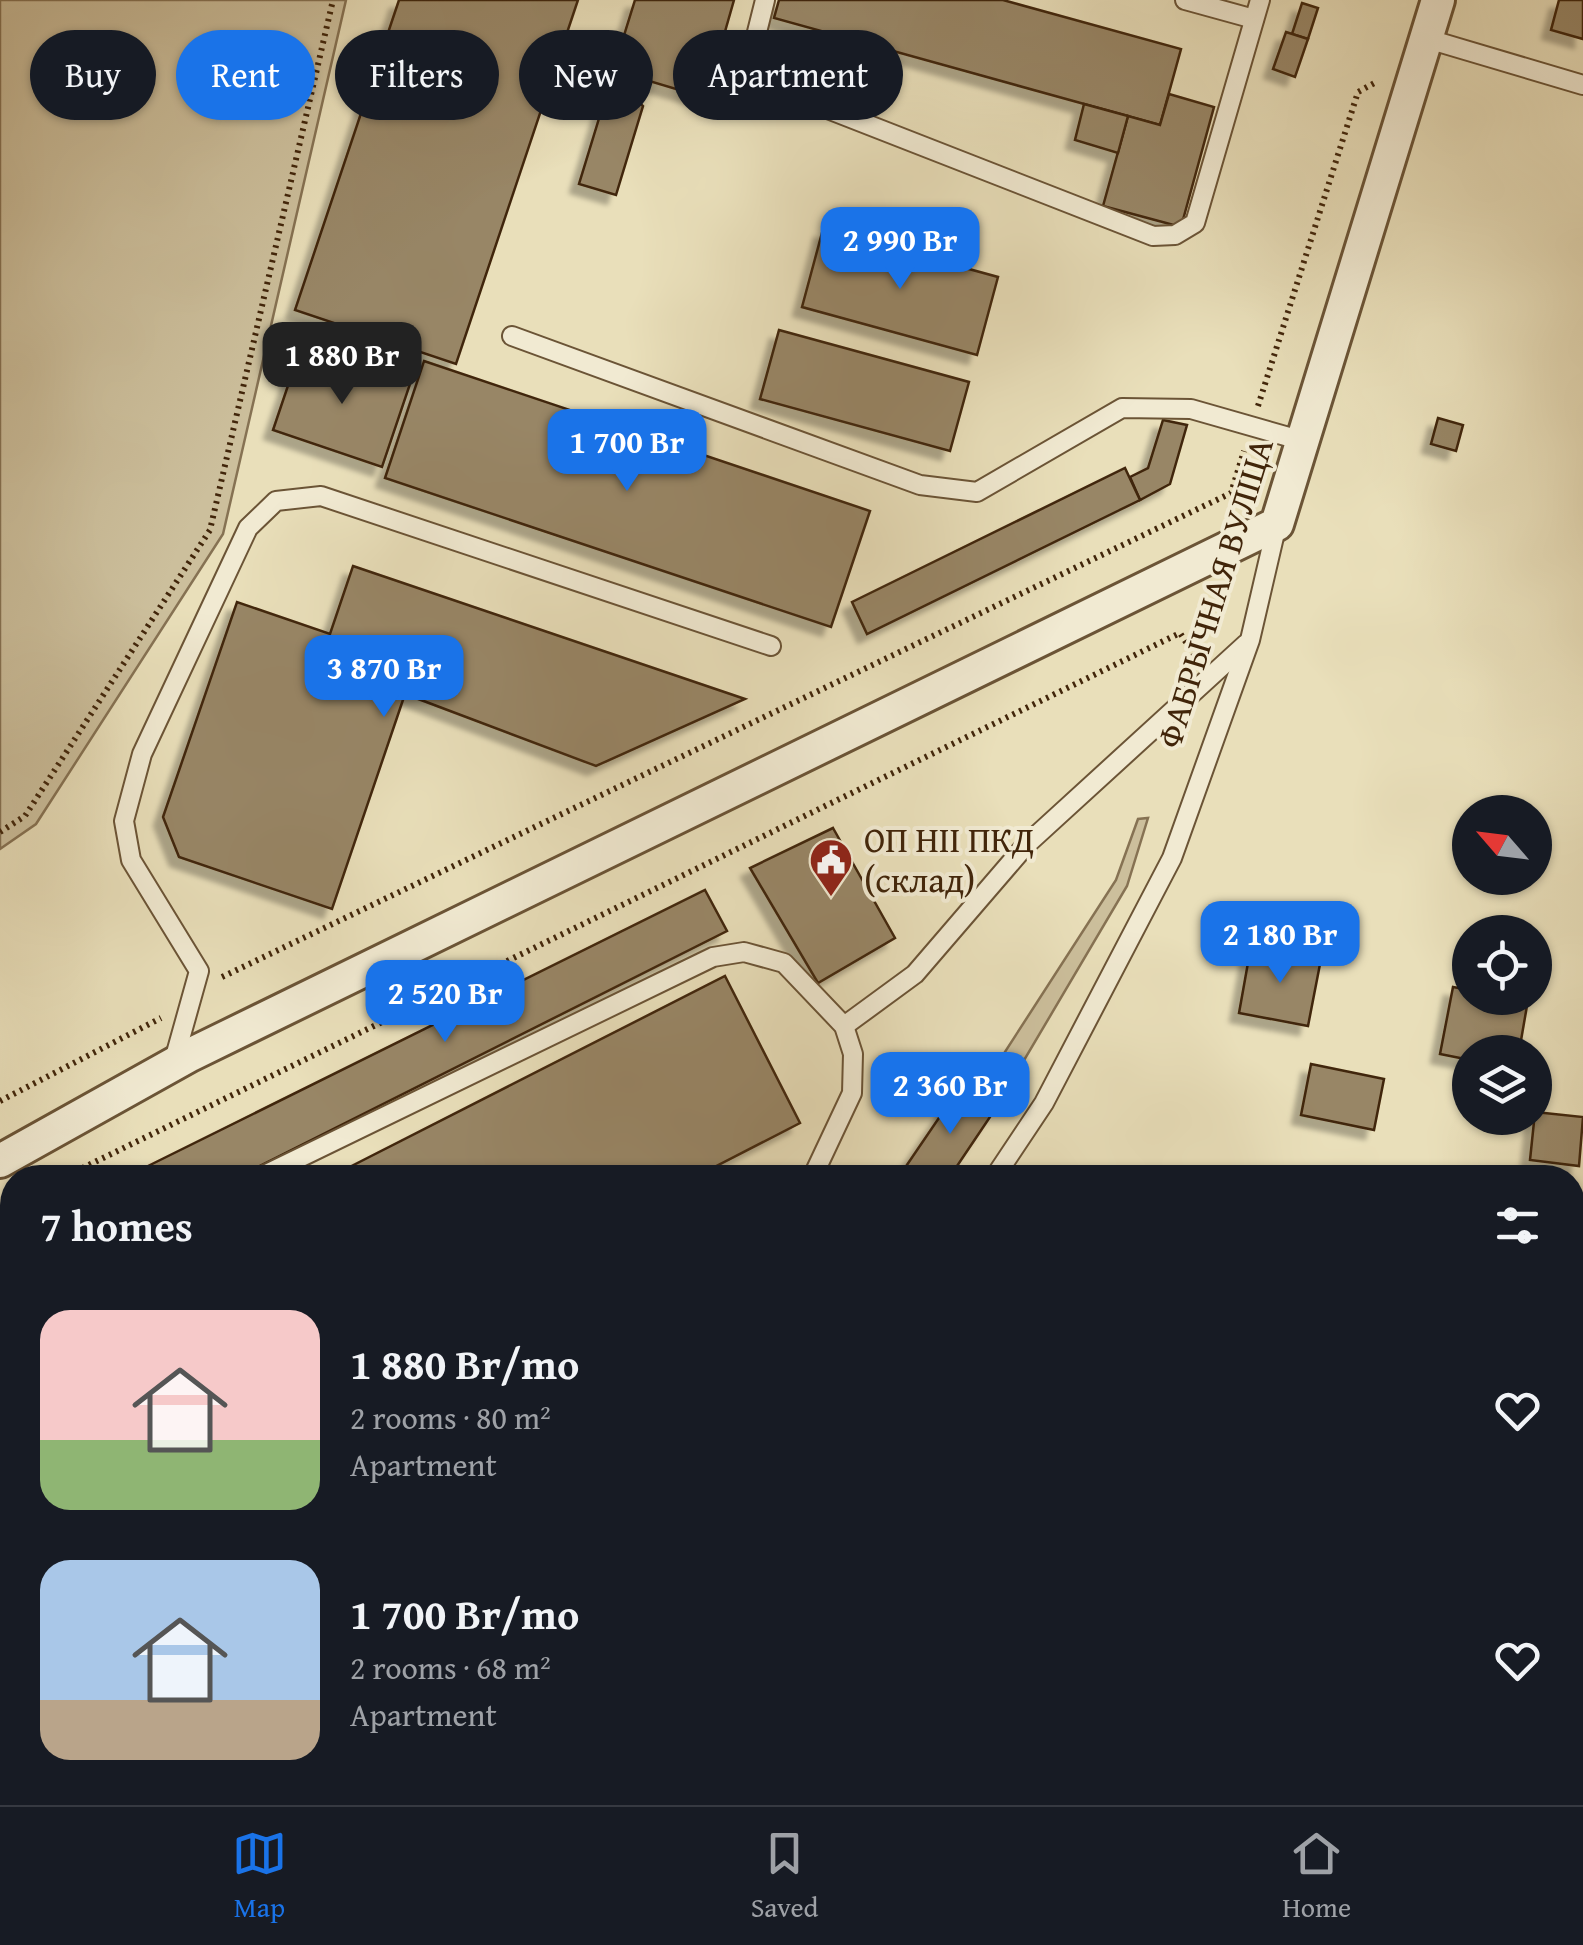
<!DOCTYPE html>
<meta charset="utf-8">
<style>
body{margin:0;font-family:"Gentium Book Plus",serif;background:#20242c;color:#f1f3f6;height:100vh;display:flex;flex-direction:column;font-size:38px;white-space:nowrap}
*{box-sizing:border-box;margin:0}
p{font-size:32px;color:#9ea1a6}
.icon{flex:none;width:55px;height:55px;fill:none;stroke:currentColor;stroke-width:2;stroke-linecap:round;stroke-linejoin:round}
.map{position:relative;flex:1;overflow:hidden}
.sheet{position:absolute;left:0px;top:1165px;width:1585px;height:640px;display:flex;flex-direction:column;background:#171b24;border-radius:40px 40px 0 0;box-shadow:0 2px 8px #0004}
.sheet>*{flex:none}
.top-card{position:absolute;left:30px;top:30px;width:1000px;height:90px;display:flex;gap:20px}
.needle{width:65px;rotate:298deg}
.buttons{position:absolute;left:1452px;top:795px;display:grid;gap:20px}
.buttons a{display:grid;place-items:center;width:100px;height:100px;border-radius:50%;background:#171b24;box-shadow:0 2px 8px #0004;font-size:50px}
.price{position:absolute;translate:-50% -85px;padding:0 22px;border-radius:20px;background:#1a73e8;color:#fff;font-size:32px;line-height:65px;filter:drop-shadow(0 2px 5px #0008)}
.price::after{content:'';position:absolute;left:50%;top:60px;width:30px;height:22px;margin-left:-15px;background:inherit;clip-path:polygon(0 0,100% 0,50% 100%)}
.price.on{background:#222;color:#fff}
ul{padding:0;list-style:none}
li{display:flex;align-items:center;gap:30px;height:250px;padding:0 40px}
li span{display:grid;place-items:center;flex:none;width:280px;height:200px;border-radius:30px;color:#555}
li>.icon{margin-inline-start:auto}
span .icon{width:120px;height:120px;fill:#fffc;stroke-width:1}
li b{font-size:42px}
h2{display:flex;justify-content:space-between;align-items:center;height:120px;padding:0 40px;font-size:42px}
.tag{padding:0 35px;border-radius:45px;background:#171b24;box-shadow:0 2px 8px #0004;font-size:35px;line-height:90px}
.tag.on{background:#1a73e8;color:#fff}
.tabs{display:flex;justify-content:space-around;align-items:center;height:140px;border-top:2px solid #363941;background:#171b24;font-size:28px;color:#9ea1a6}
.tabs a{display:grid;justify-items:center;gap:5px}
.tabs .on{color:#1a73e8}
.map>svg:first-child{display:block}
</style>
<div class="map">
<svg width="1583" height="1805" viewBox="0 0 1583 1805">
<defs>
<filter id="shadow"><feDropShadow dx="-9" dy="9" stdDeviation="2.5" flood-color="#0004"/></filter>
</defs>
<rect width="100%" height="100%" fill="#e9dfba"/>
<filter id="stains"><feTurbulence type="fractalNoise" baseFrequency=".002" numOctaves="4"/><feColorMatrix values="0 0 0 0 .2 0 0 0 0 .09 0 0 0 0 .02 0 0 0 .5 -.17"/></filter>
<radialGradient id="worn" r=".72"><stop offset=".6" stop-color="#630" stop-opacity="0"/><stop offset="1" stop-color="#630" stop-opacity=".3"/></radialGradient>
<g fill="#ccbf9c" stroke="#867253" stroke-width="2.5">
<path d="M0,0H346L223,534L36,824L0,849Z"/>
<path d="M1148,818L1127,886L994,1111L981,1089L1116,880L1138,819Z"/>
</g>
<g fill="#988666" stroke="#41250a" stroke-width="2.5" filter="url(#shadow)">
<path d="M399,0H578L456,364L295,310Z"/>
<path d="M635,0H734L706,98L629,75L617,58Z"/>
<path d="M779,0H1003L1181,49L1160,125L774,18Z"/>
<path d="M1559,0H1583V39L1551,30Z"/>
<path d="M1302,3L1318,8L1308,39L1292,34Z"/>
<path d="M1286,32L1308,39L1295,77L1273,69Z"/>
<path d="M612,76L643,106L616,195L579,184Z"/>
<path d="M1169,94L1214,107L1181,227L1103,206L1128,116L1160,125Z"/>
<path d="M1084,104L1128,116L1118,153L1075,140Z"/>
<path d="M823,229L998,277L977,355L802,307Z"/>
<path d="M779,330L969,382L950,451L760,399Z"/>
<path d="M301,347L410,384L382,467L273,430Z"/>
<path d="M424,361L870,511L831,627L385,478Z"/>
<path d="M1438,418L1463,425L1456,451L1431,444Z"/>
<path d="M1163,420L1187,425L1170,484L1140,500L1130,477L1148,468Z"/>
<path d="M1125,468L1140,500L867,634L852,602Z"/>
<path d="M353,566L745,699L596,766L405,694L332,909L179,857L163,817L237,602L330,634Z"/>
<path d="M833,828L895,938L818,983L750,868Z"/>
<path d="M705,890L727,931L236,1178H148L144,1168Z"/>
<path d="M1251,946L1321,959L1308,1026L1239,1013Z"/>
<path d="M725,976L800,1123L693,1178H328Z"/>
<path d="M1453,987L1470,990V998L1528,1000L1519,1052H1470V1060L1440,1054Z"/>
<path d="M1311,1064L1384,1079L1374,1130L1301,1115Z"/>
<path d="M962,1084L994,1111L949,1178H898Z"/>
<path d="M1535,1112L1583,1117L1579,1166L1530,1160Z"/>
<path d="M12,1338V1606L0,1581V1344Z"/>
<path d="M1572,1441L1583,1444V1483L1572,1481Z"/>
<path d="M1572,1542L1583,1544V1595L1572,1593Z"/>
<path d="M296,1792H473L448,1805H302Z"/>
<path d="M579,1792H632L629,1805H575Z"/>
<path d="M993,1792H1018L1014,1805H990Z"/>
</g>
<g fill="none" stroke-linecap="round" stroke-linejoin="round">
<g stroke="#6b5436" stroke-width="22">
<g id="lane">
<path d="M765,0L752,52L774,88L1153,236L1175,235L1195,223L1260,0"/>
<path d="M1185,0L1254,19"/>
<path d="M1428,39L1583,85"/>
<path d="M512,336L920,485L977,492L1122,408L1191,409L1303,441"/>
<path d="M844,1026L915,974L1026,845L1246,644"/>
<path d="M173,1064L199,971L131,860L124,821L142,754L248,528L276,501L321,496L771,646"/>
<path d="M258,1178L713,957L744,952L784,963L844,1026L853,1054L852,1093L812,1178"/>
<path d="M994,1178L1044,1103L1172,858L1250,640L1277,524"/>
<path d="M0,1306L12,1300"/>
<path d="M0,1624L12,1643"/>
<path d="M1572,1637L1583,1639"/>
<path d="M1572,1750L1583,1752"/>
<path d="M217,1792L235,1805"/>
<path d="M540,1805L545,1792"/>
<path d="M655,1805L661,1792"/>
<path d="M1076,1805L1080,1792"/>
</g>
</g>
<g stroke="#6b5436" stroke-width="38">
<path id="street" d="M0,1161L190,1055L1277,524L1438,0"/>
</g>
<g stroke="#41250a" stroke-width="6" stroke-dasharray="2.5 5" stroke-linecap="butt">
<path d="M1258,406L1358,92L1378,81"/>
<path d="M0,832L25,816L210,530L333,0"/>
<path d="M222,977L1231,493L1244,451"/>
<path d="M0,1101L161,1018"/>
<path d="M62,1178L1180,633L1195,656"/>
<path d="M0,1229L12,1219"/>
</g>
<use href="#lane" stroke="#f1ead2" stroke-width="18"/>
<use href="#street" stroke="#f1ead2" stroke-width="32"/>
</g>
<defs>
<g id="civic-pin" transform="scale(2.25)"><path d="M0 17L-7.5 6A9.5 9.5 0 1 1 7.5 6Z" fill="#8f2418" stroke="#f1ead2"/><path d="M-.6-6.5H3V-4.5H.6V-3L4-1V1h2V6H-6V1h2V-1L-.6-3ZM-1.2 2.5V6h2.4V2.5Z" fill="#fff"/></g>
</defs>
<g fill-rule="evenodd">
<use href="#civic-pin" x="831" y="860"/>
</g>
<g text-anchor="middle" stroke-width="8" stroke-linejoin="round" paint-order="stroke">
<g font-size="35" fill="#41250a" stroke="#f1ead2">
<text transform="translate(1215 593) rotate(-73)" y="12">ФАБРЫЧНАЯ ВУЛІЦА</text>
</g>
<g font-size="35" fill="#41250a" stroke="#f1ead2" text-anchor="start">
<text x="864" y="852">ОП НII ПКД<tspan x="864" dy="40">(склад)</tspan></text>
</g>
</g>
<rect width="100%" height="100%" filter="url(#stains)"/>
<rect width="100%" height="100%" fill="url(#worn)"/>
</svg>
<div class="buttons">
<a><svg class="needle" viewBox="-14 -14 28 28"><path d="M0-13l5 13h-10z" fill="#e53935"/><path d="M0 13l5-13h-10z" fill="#9ea1a6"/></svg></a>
<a><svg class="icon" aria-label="locate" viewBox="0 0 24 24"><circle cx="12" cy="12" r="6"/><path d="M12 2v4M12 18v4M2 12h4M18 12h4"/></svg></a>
<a><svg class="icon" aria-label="layers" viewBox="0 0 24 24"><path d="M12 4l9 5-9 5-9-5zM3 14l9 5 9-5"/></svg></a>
</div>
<b class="price" style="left:900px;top:292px">2 990 Br</b>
<b class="price on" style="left:342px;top:407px">1 880 Br</b>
<b class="price" style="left:627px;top:494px">1 700 Br</b>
<b class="price" style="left:384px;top:720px">3 870 Br</b>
<b class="price" style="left:1280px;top:986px">2 180 Br</b>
<b class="price" style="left:445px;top:1045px">2 520 Br</b>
<b class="price" style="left:950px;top:1137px">2 360 Br</b>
<div class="top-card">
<a class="tag">Buy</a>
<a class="tag on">Rent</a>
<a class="tag">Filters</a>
<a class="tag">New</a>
<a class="tag">Apartment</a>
</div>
<section class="sheet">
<h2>7 homes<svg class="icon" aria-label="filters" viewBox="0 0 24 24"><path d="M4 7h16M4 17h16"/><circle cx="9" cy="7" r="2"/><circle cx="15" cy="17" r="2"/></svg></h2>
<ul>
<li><span style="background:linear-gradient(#f6c9c9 65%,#8fb573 0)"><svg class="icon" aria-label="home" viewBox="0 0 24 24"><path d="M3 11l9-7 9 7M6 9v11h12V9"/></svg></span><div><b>1 880 Br/mo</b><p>2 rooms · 80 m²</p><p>Apartment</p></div><svg class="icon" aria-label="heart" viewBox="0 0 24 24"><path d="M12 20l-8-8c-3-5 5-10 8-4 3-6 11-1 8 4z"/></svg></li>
<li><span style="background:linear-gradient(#a9c7e8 70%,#b9a48a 0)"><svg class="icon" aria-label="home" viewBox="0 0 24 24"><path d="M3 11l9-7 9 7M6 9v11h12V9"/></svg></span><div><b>1 700 Br/mo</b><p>2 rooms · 68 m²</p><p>Apartment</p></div><svg class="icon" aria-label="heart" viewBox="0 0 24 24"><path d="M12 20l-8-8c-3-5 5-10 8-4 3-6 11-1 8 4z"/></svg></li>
</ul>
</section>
</div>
<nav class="tabs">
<a class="on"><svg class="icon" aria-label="map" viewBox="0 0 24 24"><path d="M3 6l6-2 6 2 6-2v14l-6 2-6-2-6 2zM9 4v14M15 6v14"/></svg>Map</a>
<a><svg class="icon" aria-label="saved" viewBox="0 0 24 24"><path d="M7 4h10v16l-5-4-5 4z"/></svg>Saved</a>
<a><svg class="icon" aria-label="home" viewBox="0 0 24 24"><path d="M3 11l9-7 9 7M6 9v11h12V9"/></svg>Home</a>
</nav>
